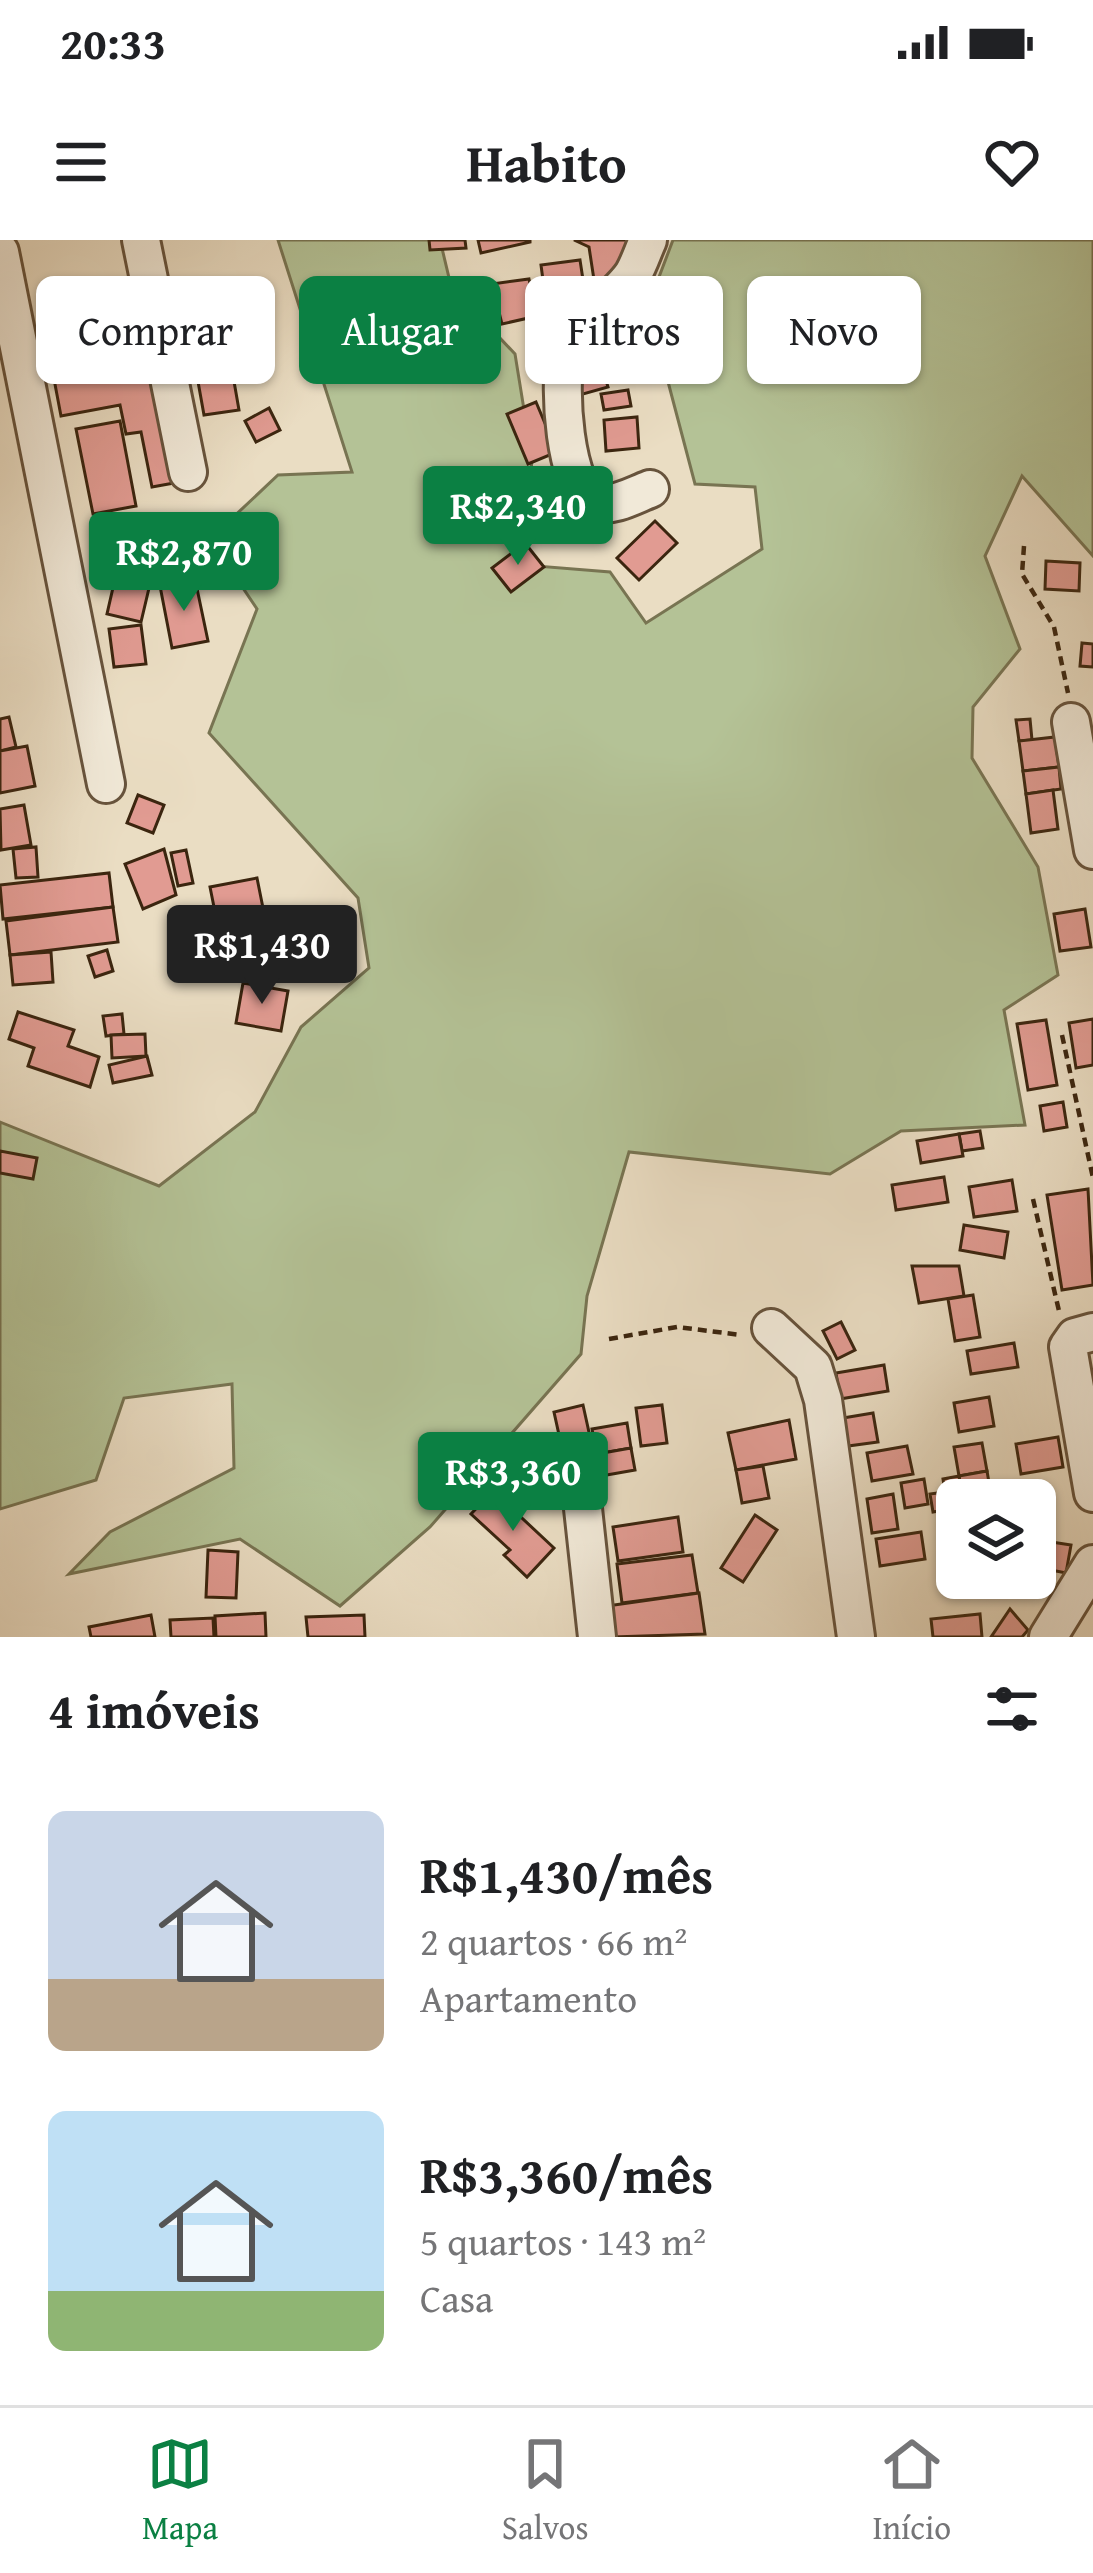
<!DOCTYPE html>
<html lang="pt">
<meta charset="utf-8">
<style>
body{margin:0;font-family:"Gentium Book Plus",serif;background:#f2f2f2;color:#202124;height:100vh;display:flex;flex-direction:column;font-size:45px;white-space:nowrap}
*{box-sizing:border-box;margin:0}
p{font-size:39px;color:#757577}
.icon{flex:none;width:66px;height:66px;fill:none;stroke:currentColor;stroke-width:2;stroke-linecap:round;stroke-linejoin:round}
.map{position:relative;height:1397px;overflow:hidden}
.panel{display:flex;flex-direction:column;background:#fff;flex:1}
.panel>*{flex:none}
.banner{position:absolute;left:36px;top:36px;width:1023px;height:108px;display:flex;gap:24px}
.tools{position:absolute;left:936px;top:1239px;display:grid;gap:24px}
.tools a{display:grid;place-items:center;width:120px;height:120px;border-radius:18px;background:#fff;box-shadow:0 3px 9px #0004;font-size:60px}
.price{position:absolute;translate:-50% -102px;padding:0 27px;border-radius:12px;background:#0b8043;color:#fff;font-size:39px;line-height:78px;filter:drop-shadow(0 3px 6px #0008)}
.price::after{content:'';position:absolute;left:50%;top:72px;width:36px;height:27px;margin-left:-18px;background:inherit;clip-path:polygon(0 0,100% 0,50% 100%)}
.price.current{background:#222;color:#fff}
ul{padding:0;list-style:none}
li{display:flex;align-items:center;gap:36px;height:300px;padding:0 48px}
li span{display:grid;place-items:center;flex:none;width:336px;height:240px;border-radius:18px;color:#555}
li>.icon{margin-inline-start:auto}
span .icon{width:144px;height:144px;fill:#fffc;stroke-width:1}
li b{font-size:51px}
h2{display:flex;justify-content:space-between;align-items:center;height:144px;padding:0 48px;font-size:51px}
.chip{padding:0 42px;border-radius:18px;background:#fff;box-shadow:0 3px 9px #0004;font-size:42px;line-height:108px}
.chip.current{background:#0b8043;color:#fff}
.status{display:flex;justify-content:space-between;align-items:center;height:84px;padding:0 60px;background:#fff;direction:ltr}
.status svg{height:33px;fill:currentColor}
header{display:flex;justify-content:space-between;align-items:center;height:156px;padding:0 48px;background:#fff;font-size:54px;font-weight:700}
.dock{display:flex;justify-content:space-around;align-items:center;height:168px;border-top:3px solid #e0e0e0;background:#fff;font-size:33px;color:#757577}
.dock a{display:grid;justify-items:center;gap:6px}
.dock .current{color:#0b8043}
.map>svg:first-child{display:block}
</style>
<div class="status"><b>20:33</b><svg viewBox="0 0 49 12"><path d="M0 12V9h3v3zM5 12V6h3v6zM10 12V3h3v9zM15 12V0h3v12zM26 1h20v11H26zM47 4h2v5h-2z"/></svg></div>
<header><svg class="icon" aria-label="menu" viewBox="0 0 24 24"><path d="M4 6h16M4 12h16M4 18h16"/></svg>Habito<svg class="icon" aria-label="heart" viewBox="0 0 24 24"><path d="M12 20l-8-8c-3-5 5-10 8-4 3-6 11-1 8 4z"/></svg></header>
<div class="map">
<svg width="1093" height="1397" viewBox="0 0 1093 1397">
<rect width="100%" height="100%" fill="#eaddc3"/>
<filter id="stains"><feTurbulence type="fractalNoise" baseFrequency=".00167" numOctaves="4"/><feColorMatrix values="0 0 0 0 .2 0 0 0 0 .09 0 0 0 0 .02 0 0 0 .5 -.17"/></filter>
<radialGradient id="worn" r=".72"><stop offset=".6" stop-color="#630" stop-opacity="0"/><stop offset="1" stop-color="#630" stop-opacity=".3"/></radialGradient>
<path fill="#b4c296" stroke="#787452" stroke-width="3" d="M278,0H440L451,46L515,114L532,219L523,325L610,332L646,383L762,309L755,247L695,244L648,66L673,0H1093V316L1022,236L985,316L1020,409L973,467L972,518L1038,627L1058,735L1004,770L1025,885L901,891L830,934L629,912L587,1056L581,1114L430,1287L340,1366L240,1299L69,1334L110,1292L234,1228L232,1144L124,1158L96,1240L0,1269V882L159,946L255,872L301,787L369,728L358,658L209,493L257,369L210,299L278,235L352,232Z"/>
<g fill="#e19b92" stroke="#3b250f" stroke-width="3">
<path d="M429,0H465L466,8L430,10Z"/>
<path d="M478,0H530V2L481,13Z"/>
<path d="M574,0H627L628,37L596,53L589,7Z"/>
<path d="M580,20L587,66L547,71L541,25Z"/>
<path d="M529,39L537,76L502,84L492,44Z"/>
<path d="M175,43H213V70H191L192,89H175Z"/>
<path d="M90,51L99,122L46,128L41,93L62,91L57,55Z"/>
<path d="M123,68L126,96L114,97L111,69Z"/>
<path d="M202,74H222L223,96H202Z"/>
<path d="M155,92L185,241L152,247L141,192L126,194L120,165L61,176L54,139L110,128L105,101Z"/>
<path d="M232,130L239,170L204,175L197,136Z"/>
<path d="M603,130L608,147L576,156L571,138Z"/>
<path d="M628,150L631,166L604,170L601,154Z"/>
<path d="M536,162L557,212L528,224L507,174Z"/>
<path d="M269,168L280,190L256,202L245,181Z"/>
<path d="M637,177L639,208L606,211L604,180Z"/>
<path d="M120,181L136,266L93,274L76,189Z"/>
<path d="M542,228L567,265L509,304L484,268Z"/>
<path d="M655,281L677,303L639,340L617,318Z"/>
<path d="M525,303L544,327L511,352L492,328Z"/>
<path d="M120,317L133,320L128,343L149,348L141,382L107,374Z"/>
<path d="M1046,321L1080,323L1079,351L1045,349Z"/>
<path d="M195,339L208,401L172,408L160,346Z"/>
<path d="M141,385L146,424L114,427L109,389Z"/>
<path d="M1082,403L1093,404V427L1080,426Z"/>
<path d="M9,477L16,507L0,511V479Z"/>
<path d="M1030,479L1032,500L1019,501L1016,480Z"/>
<path d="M1055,497L1059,527L1023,531L1019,501Z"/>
<path d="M27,506L35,546L0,553V511Z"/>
<path d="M1059,527L1061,549L1026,554L1023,531Z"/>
<path d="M1053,550L1058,589L1031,593L1026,554Z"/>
<path d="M138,555L164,565L153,593L127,583Z"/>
<path d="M24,565L31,605L1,610L0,569Z"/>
<path d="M36,607L38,637L16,638L13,609Z"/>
<path d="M164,609L176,655L143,669L125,624Z"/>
<path d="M186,610L193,643L178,646L171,613Z"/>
<path d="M109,633L113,667L3,679L0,645Z"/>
<path d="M257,638L265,678L218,687L210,647Z"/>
<path d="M113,667L118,702L10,715L6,681Z"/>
<path d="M1085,669L1091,707L1060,711L1054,674Z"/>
<path d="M107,710L113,731L95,737L88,716Z"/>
<path d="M51,712L53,742L13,745L10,715Z"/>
<path d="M243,743L288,751L281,791L236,783Z"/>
<path d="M18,772L74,790L68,806L99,817L90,847L28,826L34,808L9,799Z"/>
<path d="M122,774L124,794L106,796L103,776Z"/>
<path d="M1093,779V825L1076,828L1069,783Z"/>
<path d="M1046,780L1057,845L1028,850L1017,784Z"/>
<path d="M145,794L146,816L112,818L111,795Z"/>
<path d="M147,816L152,835L113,843L109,825Z"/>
<path d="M1063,862L1067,887L1044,891L1040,866Z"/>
<path d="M980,891L983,908L962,911L959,894Z"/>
<path d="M959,894L963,916L921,923L917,901Z"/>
<path d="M0,911L37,918L33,939L0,933Z"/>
<path d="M944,937L948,962L896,970L892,945Z"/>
<path d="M1012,940L1017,971L974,977L969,947Z"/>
<path d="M1088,949L1093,1045L1062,1050L1047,955Z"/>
<path d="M964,985L1008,992L1004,1018L960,1010Z"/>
<path d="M912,1026H959L964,1056L919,1063Z"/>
<path d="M973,1055L980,1097L955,1101L948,1059Z"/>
<path d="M841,1082L855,1110L837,1119L823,1091Z"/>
<path d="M1014,1103L1018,1127L971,1134L967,1111Z"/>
<path d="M884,1125L888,1151L840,1159L836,1133Z"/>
<path d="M989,1157L994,1186L959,1192L954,1163Z"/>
<path d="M583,1165L592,1206L563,1213L554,1172Z"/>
<path d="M662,1165L667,1203L641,1206L636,1168Z"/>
<path d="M873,1173L878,1202L848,1206L843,1178Z"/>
<path d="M789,1180L796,1219L736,1230L728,1193Z"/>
<path d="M627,1183L631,1208L597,1214L592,1189Z"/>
<path d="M1058,1197L1063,1227L1021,1234L1016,1204Z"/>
<path d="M982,1203L987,1231L959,1236L954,1207Z"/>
<path d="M907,1206L913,1234L872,1241L867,1213Z"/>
<path d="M631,1208L635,1230L601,1236L597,1214Z"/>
<path d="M763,1226L769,1258L742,1263L736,1230Z"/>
<path d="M987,1231L992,1260H963L959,1236Z"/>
<path d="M959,1236L963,1260H957V1268L933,1272L930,1254L945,1252L943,1239Z"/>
<path d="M924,1239L928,1264L905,1268L901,1243Z"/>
<path d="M493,1251L554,1308L527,1337L504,1315L510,1310L471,1274Z"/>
<path d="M893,1254L898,1289L872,1293L867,1259Z"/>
<path d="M755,1275L777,1290L743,1342L721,1328Z"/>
<path d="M678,1277L683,1312L618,1321L613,1287Z"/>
<path d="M921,1292L925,1319L880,1326L876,1299Z"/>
<path d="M1045,1301L1071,1305L1066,1333L1041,1328Z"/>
<path d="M208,1310L238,1312L236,1358L206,1357Z"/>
<path d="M692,1315L698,1353L622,1363L617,1324Z"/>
<path d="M699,1353L705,1394L612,1397L607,1366Z"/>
<path d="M1010,1369L1028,1390L1022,1397H991Z"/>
<path d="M265,1373L266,1397H216L215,1376Z"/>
<path d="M980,1374L982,1397H933L931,1379Z"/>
<path d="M151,1375L155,1397H91L89,1387Z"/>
<path d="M364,1375L365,1397H308L306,1377Z"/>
<path d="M213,1378L214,1397H171L170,1380Z"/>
</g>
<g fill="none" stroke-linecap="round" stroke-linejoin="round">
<g stroke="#67533c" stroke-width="42">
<g id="minor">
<path d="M141,0L188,232"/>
<path d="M648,0C643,11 639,24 633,34C614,62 580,77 567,110C557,139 564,256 597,263C614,267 634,255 650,249"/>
<path d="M0,12L106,544"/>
<path d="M1071,482L1093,610"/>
<path d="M771,1088L813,1127L823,1160L856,1397"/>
<path d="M1093,1092L1075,1097L1068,1107L1093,1253"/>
<path d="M580,1241L597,1397"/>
<path d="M1048,1397L1093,1324"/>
</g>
</g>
<g stroke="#3b250f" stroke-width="4.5" stroke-dasharray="9 6" stroke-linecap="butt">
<path d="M1024,306L1022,334L1054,387L1068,453"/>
<path d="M1062,795L1093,938"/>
<path d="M1033,959L1059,1071"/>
<path d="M609,1099L677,1087L741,1095"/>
</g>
<use href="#minor" stroke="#f1e9d8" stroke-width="36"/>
</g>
<rect width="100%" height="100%" filter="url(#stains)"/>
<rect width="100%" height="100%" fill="url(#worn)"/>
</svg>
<div class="tools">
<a><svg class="icon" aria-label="layers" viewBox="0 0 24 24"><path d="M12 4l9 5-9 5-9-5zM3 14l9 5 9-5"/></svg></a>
</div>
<b class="price" style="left:518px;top:328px">R$2,340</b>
<b class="price" style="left:184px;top:374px">R$2,870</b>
<b class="price current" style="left:262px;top:767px">R$1,430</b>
<b class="price" style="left:513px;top:1294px">R$3,360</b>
<div class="banner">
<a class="chip">Comprar</a>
<a class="chip current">Alugar</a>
<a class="chip">Filtros</a>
<a class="chip">Novo</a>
</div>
</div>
<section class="panel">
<h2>4 imóveis<svg class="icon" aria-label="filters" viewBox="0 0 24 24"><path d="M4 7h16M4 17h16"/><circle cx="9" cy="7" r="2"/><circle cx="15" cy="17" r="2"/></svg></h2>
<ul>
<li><span style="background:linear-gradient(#c9d6e8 70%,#b9a48a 0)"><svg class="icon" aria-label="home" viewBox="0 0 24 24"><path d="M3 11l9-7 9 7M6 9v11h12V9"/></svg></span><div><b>R$1,430/mês</b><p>2 quartos · 66 m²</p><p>Apartamento</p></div></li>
<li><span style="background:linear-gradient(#bfe0f5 75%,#8fb573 0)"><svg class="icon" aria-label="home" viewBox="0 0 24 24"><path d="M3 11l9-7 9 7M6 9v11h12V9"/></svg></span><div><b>R$3,360/mês</b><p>5 quartos · 143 m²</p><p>Casa</p></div></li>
</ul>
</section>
<nav class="dock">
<a class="current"><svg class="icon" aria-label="map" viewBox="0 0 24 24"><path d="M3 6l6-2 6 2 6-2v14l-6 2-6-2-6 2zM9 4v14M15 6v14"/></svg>Mapa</a>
<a><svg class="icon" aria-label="saved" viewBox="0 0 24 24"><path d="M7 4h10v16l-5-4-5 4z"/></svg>Salvos</a>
<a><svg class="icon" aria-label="home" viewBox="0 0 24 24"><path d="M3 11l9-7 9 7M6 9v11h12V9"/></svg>Início</a>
</nav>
